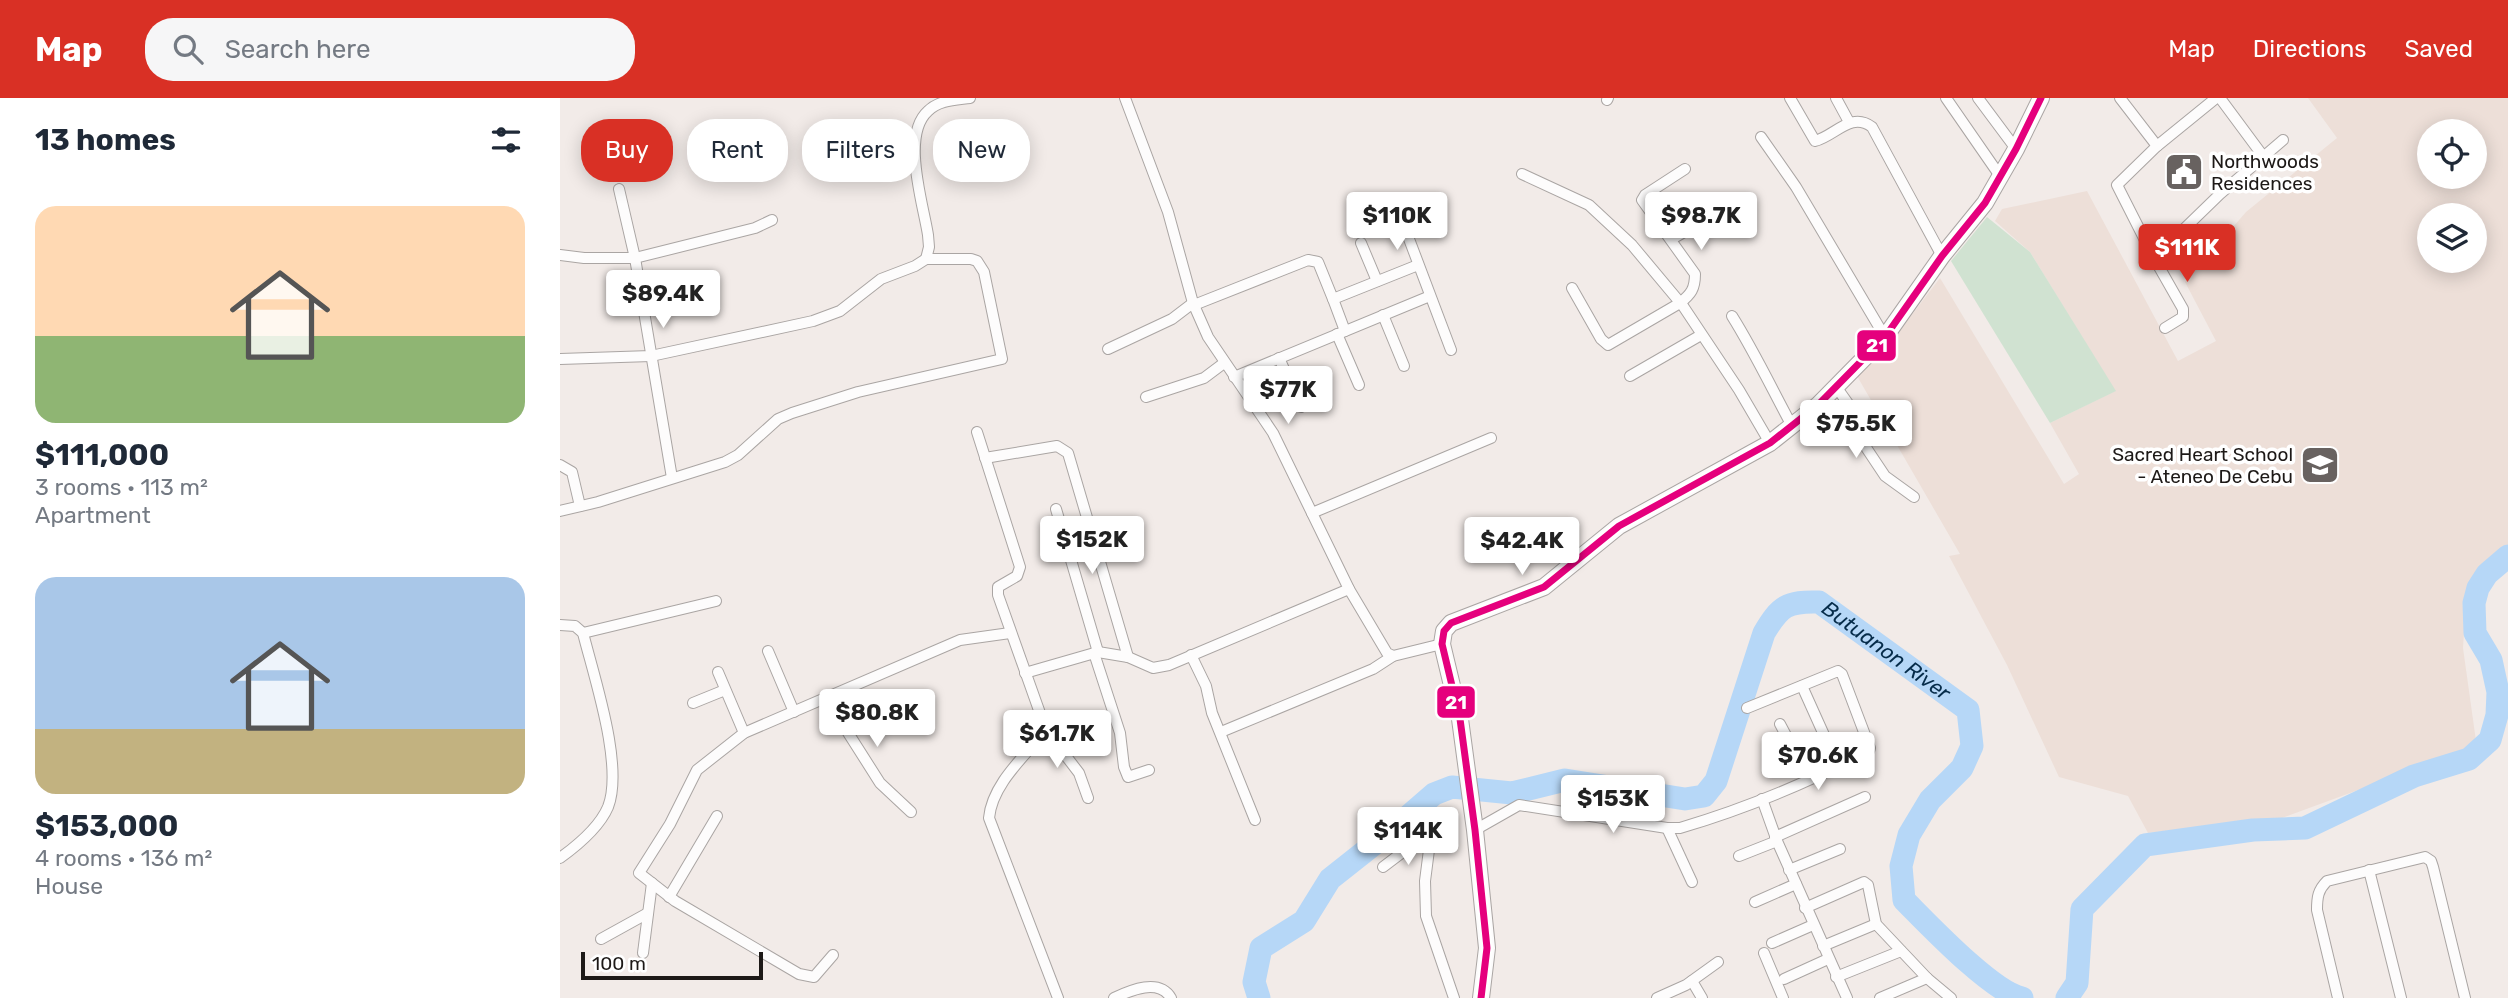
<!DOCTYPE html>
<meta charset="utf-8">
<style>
body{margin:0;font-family:Rubik,sans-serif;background:#f6f6f7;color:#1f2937;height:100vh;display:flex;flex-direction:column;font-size:26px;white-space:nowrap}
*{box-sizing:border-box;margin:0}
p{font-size:23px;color:#747a83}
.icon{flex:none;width:38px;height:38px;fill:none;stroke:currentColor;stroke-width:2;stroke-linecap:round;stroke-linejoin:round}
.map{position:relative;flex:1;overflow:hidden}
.details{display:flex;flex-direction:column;background:#fff;width:560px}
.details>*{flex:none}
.top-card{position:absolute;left:21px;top:21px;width:665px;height:63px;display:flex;gap:14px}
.tools{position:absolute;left:1857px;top:21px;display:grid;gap:14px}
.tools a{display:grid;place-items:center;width:70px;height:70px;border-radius:50%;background:#fff;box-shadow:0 4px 18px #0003;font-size:35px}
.scale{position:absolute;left:21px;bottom:18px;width:182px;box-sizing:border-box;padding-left:7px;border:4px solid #1d1917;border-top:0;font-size:19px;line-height:24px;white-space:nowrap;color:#1d1917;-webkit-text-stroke:5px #fff;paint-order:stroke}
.price{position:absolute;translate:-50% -60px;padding:0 16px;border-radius:7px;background:#fff;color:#222;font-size:23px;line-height:46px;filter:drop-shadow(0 2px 4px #0008)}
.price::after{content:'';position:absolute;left:50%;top:42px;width:21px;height:16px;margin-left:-10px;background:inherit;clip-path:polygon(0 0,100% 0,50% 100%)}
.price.selected{background:#d93025;color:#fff}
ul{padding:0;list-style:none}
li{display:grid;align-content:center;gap:14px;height:371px;padding:0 35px}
li span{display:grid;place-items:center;height:217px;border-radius:21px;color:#555}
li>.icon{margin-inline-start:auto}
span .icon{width:126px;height:126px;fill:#fffc;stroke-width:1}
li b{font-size:30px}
h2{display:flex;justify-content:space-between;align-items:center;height:84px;padding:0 35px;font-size:30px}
.tag{padding:0 24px;border-radius:28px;background:#fff;box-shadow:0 4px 18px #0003;font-size:24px;line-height:63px}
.tag.selected{background:#d93025;color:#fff}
header{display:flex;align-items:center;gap:42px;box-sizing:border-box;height:98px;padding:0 35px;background:#d93025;color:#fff}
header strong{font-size:33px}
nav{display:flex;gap:38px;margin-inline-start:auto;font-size:24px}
.search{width:490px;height:63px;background:#f6f6f7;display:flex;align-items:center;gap:18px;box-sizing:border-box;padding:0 24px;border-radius:28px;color:#747a83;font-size:26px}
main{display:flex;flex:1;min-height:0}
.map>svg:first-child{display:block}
</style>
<header>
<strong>Map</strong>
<div class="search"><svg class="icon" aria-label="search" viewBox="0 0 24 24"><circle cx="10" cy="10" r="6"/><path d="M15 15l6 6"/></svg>Search here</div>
<nav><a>Map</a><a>Directions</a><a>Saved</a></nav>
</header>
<main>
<section class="details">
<h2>13 homes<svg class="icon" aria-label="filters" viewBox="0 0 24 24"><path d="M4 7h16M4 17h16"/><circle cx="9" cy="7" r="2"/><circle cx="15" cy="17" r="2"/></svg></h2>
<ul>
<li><span style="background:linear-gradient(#ffd9b3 60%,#8fb573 0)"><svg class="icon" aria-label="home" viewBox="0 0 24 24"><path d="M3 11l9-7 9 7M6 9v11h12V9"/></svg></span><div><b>$111,000</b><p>3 rooms · 113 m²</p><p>Apartment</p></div></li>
<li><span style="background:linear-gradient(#a9c7e8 70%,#c2b280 0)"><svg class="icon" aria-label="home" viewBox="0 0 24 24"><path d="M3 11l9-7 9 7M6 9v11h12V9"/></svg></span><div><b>$153,000</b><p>4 rooms · 136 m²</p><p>House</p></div></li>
</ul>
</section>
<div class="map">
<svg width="1948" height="900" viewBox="0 0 1948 900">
<rect width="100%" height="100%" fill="#f2ebe8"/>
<path fill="#eddfd8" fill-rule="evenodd" d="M1748,0H1948V458L1918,483L1906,501L1903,550L1916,643L1899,655L1722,720L1588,735L1568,698L1499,679L1447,567L1389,458L1400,456L1297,278L1321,257L1380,180L1504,386L1519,376L1490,325L1555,293L1470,154L1435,123L1442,111L1527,93L1618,263L1656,243L1625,184L1686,114L1777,40ZM1869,33H1914V79H1869ZM1869,117H1914V163H1869Z"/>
<path fill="#d0e2d1" d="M1427,119L1470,154L1556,293L1490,325L1391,163Z"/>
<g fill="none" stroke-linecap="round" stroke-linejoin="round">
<g stroke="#b6d7f7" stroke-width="23">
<path id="s1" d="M699,900L694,884L701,850L744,823L770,781L837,728L874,696L892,689L952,695L1005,682L1125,701L1144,698L1156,683L1204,535C1220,508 1227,503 1259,504L1408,612L1412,648L1402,670L1370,702L1349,737L1341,768L1344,802C1368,826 1432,894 1462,900"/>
<path d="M1507,900L1517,885L1522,811L1585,747L1693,732L1745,730L1854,678L1909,661L1930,642L1937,617L1938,594L1931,562L1915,535L1914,505L1918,490L1927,476L1948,458"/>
</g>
<g stroke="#aaa5a3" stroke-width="12">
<g id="street">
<path d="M565,0L608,114L633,205L648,239L713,335L789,491L827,555L833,558"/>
<path d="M1230,0L1255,43C1275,38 1291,13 1312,29L1382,158"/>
<path d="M1276,0L1289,24"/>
<path d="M1386,0L1440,78"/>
<path d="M1418,0L1456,51"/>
<path d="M1560,0L1597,48"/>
<path d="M1660,0L1703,58"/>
<path d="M1047,2L1048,0"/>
<path d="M1201,39L1236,89L1325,239"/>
<path d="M962,76L1029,107L1072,147L1123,208L1179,292L1210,345"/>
<path d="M59,91L75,160L112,380"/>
<path d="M846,133L891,252"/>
<path d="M1112,141L1152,118"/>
<path d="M801,145L817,183"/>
<path d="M0,157L24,160H75L195,130L212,122"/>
<path d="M1594,160L1660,96L1723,42"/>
<path d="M366,161L369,149L368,137C363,105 341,37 368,13C379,2 395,2 410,0"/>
<path d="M1012,190L1041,241L1048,247L1120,205C1131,196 1135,191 1135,176L1082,102L1085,97L1125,71"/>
<path d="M773,201L785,233"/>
<path d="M634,207L748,162L758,164L773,201L858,167"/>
<path d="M823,217L844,268"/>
<path d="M1172,218C1194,253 1212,291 1232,328"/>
<path d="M1605,230L1623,219V211L1594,160L1557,87L1597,48L1656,0"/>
<path d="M777,236L799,287"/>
<path d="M548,251L612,221L633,205"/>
<path d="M719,260L741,309"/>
<path d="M0,261L91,258L253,223L280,213L321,181L355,168L366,161H411L417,163L424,174L442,261L298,294L232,315L218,321L178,357L165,364L38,404L0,413"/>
<path d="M1070,278L1141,237"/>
<path d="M674,279L870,198"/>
<path d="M1277,290L1294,314L1307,351L1325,378L1354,399"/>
<path d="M586,299L644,280L664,265"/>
<path d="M417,334L460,469L457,478L438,489V497L486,632C465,658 432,686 429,720L498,900"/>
<path d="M425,360L497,348L508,355L568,559"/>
<path d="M0,367L12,374L20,408"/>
<path d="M496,411L538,554"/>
<path d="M752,415L931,340"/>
<path d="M0,527L15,528L23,535C34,579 64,668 48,709C39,730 18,747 0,760"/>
<path d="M23,535L156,503"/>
<path d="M208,553L234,614"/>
<path d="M534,555L560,635L564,669L568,679L589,672"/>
<path d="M631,557L646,588L652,615L695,722"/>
<path d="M158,574L184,635"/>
<path d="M465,575L538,554L568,559L593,570L609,567L789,491"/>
<path d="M1242,588L1278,668"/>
<path d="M266,600L320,685L351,714"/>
<path d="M133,605L165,592"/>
<path d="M1220,626L1249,681"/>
<path d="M486,632L519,675L528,700"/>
<path d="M661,634L813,571L833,558L882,546"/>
<path d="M1202,701L1217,743L1287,900"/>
<path d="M1107,730L1132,784"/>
<path d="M915,732L959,707L1107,730H1120C1185,711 1249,684 1309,653L1310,650L1282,576L1278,573L1187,610"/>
<path d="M1215,739L1305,699"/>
<path d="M1179,758L1217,743"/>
<path d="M823,769L860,741L870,744L865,783L866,818L894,900"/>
<path d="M1229,772L1280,751"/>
<path d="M1809,772L1841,900"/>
<path d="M109,799L157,718"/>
<path d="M1195,804L1236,786"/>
<path d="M1245,810L1304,784L1308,787L1316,826L1367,880L1391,900"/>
<path d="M41,841L88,815"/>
<path d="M1212,845L1253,827"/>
<path d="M1263,848L1316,826"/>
<path d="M83,855L92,785"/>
<path d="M1204,855L1223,900"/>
<path d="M273,857L254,879L239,876L115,803L79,775L110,726L137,672L184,635L400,542L450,535"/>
<path d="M1276,879L1341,853"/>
<path d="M1224,881L1268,861"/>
<path d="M1132,883L1142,900"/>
<path d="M554,900C571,892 599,880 611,900"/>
<path d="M1097,900L1126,887L1158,864"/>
<path d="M1320,900L1367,880"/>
<path d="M1778,900L1757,812C1757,799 1758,792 1767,783L1865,759L1871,763L1873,769L1905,900"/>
</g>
</g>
<g stroke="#aaa5a3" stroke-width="18">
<path id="secondary" d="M921,900L927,850L915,732L900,621L882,546L884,533L891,525L984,489L1059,428L1210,345L1258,307L1325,239L1382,158L1425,105L1456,51L1481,0"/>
</g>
<use href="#street" stroke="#fdfcfc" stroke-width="10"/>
<use href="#secondary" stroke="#fdfcfc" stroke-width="16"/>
<g stroke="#fff" stroke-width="12">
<path id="bus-1" d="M921,900L927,850L915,732L900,621L882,546L884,533L891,525L984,489L1059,428L1210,345L1258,307L1325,239L1382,158L1425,105L1456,51L1481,0"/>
</g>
<use href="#bus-1" stroke="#e5007d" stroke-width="7"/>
</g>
<defs>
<g id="civic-square" transform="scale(2.0125)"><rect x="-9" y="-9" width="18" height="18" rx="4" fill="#686260" stroke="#fff"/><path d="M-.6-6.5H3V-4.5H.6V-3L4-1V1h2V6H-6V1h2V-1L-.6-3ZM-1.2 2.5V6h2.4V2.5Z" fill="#fff"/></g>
<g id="school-square" transform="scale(2.0125)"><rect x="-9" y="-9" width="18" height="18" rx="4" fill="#686260" stroke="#fff"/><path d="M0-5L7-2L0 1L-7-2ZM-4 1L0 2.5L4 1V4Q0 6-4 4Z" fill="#fff"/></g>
</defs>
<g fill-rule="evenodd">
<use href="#civic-square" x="1624" y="74"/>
<use href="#school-square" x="1760" y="367"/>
</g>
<g text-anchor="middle" stroke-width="7" stroke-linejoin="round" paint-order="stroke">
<g font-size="19" fill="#1d1917" stroke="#fff" text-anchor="start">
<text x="1651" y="70">Northwoods<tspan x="1651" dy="22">Residences</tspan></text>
<text x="1733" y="363" text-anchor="end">Sacred Heart School<tspan x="1733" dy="22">- Ateneo De Cebu</tspan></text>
</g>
<g font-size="21" font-style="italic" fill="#062c4a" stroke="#fff">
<text dy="7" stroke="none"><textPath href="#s1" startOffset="887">Butuanon River</textPath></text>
</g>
</g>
<g stroke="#fff" stroke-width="2.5">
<rect x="1296" y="231" width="41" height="33" rx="7" fill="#e5007d"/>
<rect x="876" y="587" width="40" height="34" rx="7" fill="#e5007d"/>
</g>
<g font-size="19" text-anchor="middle" font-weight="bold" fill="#fff">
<text x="1317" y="254">21</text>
<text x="896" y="611">21</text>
</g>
</svg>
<div class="tools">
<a><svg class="icon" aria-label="locate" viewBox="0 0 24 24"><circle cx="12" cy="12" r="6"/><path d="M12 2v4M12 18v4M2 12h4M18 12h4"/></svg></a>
<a><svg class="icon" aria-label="layers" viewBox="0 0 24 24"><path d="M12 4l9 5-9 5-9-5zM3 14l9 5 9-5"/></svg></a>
</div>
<div class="scale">100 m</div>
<b class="price" style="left:837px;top:154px">$110K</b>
<b class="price" style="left:1141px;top:154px">$98.7K</b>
<b class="price selected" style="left:1627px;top:186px">$111K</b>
<b class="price" style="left:103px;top:232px">$89.4K</b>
<b class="price" style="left:728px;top:328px">$77K</b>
<b class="price" style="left:1296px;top:362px">$75.5K</b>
<b class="price" style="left:532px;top:478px">$152K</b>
<b class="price" style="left:962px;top:479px">$42.4K</b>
<b class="price" style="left:317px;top:651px">$80.8K</b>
<b class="price" style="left:497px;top:672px">$61.7K</b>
<b class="price" style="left:1258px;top:694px">$70.6K</b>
<b class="price" style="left:1053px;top:737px">$153K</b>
<b class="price" style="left:848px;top:769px">$114K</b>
<div class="top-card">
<a class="tag selected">Buy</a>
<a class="tag">Rent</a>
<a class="tag">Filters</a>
<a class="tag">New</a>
</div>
</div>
</main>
